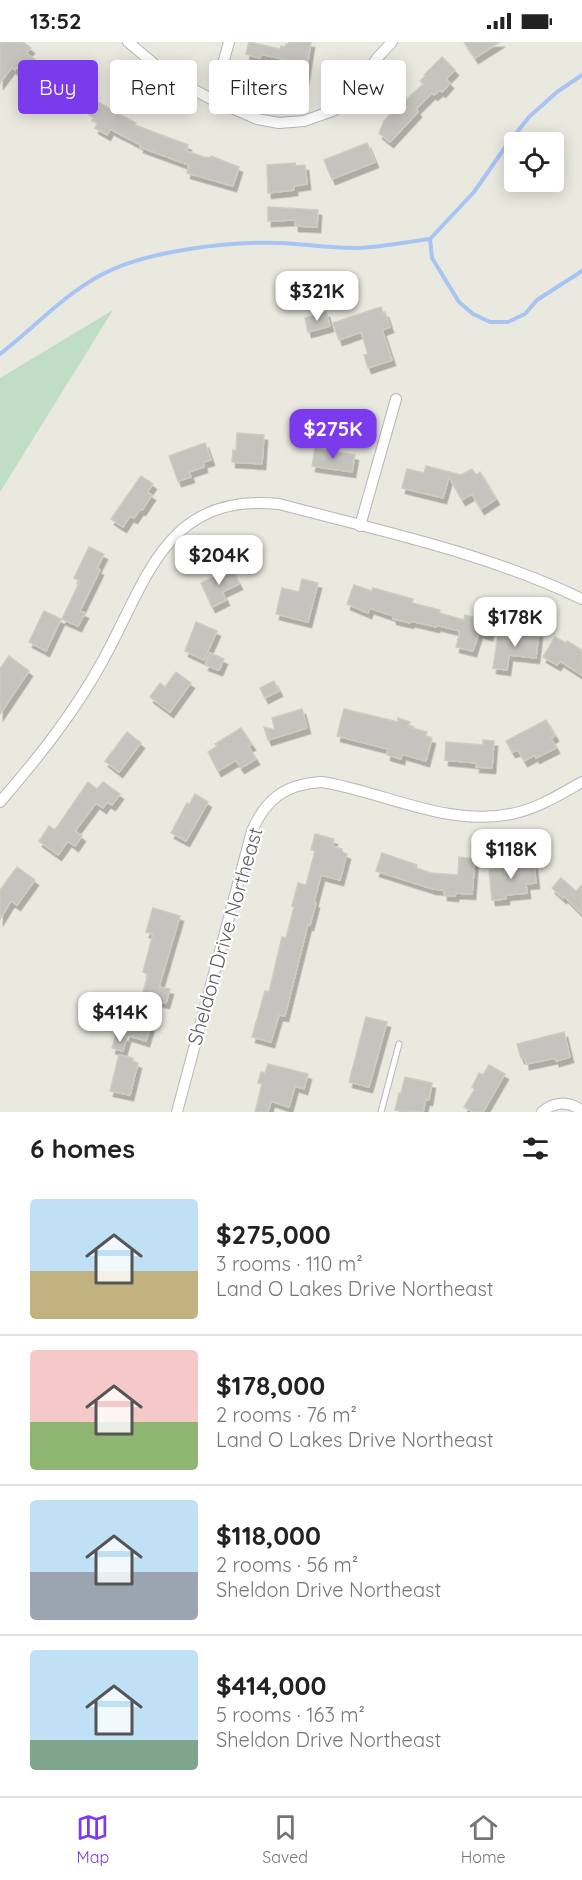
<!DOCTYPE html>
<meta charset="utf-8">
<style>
body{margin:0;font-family:Quicksand,sans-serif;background:#f6f6f6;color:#222;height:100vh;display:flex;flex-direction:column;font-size:22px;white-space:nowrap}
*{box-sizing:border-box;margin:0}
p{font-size:20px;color:#767676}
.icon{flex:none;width:33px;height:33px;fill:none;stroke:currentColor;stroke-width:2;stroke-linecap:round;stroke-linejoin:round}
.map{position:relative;height:1070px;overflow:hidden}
.drawer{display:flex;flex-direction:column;background:#fff;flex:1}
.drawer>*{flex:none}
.banner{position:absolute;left:18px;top:18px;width:546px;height:54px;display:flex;gap:12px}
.fabs{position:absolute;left:504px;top:90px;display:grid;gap:12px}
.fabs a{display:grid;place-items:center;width:60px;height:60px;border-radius:6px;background:#fff;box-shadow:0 3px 15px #0003;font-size:30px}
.price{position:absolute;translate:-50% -51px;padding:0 14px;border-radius:12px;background:#fff;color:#222;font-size:20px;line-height:39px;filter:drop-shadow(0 2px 3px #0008)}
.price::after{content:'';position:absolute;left:50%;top:36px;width:18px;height:14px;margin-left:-9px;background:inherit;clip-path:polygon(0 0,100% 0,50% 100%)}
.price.current{background:#7c3aed;color:#fff}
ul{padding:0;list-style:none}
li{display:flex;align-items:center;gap:18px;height:150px;padding:0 30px}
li+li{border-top:2px solid #e0e0e0}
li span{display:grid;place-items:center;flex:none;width:168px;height:120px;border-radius:6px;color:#555}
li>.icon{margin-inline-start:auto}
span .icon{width:72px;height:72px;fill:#fffc;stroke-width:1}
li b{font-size:26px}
h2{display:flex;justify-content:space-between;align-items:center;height:72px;padding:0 30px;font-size:26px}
.tag{padding:0 21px;border-radius:6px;background:#fff;box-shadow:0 3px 15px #0003;font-size:21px;line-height:54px}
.tag.current{background:#7c3aed;color:#fff}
.status{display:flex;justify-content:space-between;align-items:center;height:42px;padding:0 30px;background:#fff;direction:ltr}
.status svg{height:16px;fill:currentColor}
.dock{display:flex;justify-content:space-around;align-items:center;height:84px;border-top:2px solid #e0e0e0;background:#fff;font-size:16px;color:#767676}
.dock a{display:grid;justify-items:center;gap:3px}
.dock .current{color:#7c3aed}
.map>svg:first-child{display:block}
</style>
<div class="status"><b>13:52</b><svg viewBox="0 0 49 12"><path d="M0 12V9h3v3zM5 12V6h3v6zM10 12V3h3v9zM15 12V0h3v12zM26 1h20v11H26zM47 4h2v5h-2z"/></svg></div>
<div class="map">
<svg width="582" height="1070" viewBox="0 0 582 1070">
<defs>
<filter id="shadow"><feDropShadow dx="3.5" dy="5.5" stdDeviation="0" flood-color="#0004"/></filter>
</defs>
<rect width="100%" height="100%" fill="#eae9e0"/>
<path fill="#bfdec5" d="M113,268L0,450V336Z"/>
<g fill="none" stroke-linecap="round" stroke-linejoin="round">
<g stroke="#a7c4f2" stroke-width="4">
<path d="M430,197L432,216L459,260L473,272L490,280H508L525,272L537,258L582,229"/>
<path d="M0,312C34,286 62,254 101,233C145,209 229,199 280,201C304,202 328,206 353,206C379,206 404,200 430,197L474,150L506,104L529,75L557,50L582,33"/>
</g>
</g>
<g fill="#c5c3bd" stroke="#cdccbf" stroke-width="1.5" filter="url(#shadow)">
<path d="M0,0H23L31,6L26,11L75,46L65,60L50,49L45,56L32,46L36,40L16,25L15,28L12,25L0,41Z"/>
<path d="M249,0L280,7L281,4L285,5L286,2H288L289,0H311L305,38L295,36L294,40L283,38L286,18L261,12L260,16L246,12Z"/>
<path d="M464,0H500L475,16Z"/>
<path d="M442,15L455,28L446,37L450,41L442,50L440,48L434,53L432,51L416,67L418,70L390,100L379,91L384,79L404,57L406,58L423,42L420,39L425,34L424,33Z"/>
<path d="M96,59L136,81L135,83L188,103L186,109L204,115L211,116V114L239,125L233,144L187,131L189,123L140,105L141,103L110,87L107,93L95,86L98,81L93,79L95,76L89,73Z"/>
<path d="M367,101L375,120L332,137L324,118Z"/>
<path d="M295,121L296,124L305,123L307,142L294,144V148L268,151L267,123Z"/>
<path d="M268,165L318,168L317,185L295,184V178L268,179Z"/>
<path d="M381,265L383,271L385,270L390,285L382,288L392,318L368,326L364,313L368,312L361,290L339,298L333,281Z"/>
<path d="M326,270L330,284L308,290L305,276Z"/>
<path d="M237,391L264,393L262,422L232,420L233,408L236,409Z"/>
<path d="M205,401L211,418L203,420L204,425L189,430L191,435L178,439L169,414Z"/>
<path d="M315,406L355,413L352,430L312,424Z"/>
<path d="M426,424L461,433L472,427L476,433L480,430L496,457L481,467L472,452L462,458L449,435L443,456L402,446L407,427L424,431Z"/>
<path d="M141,434L153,442L147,450L152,453L142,468L140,467L134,476L130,474L123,485L111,477Z"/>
<path d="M89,505L104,512L97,526L100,528L80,569L85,571L78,584L62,577L80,539L74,536Z"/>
<path d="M230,525L239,542L222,550L226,558L212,565L201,541L214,535L213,533Z"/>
<path d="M302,537L318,541L308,580L276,572L282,546L299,550Z"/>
<path d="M354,543L372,549L373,546L413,557L412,561L440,568L439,571L464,578L465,573L492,580L489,593L479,590L473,609L456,605L460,589L436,583V585L411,579L410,581L393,577V574L370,566L368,571L347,562Z"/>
<path d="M44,569L61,577L46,609L29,600Z"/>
<path d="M196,580L217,589L204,618L185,609Z"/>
<path d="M527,588L539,590L536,616L509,613L507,628L493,626L498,594L509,596L510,590L526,593Z"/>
<path d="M555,595L566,601L567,599L582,608V633L560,619L557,623L543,615Z"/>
<path d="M210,611L224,617L219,628L205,623Z"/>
<path d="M9,614L29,629L0,672V627Z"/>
<path d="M176,630L191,641L170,670L150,655L160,641L165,645Z"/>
<path d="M274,639L279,649L265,656L260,646Z"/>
<path d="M302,667L307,686L268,698L264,685L275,688L272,676Z"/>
<path d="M344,667L398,680V676L410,680L408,685L427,690L425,695L432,696L426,719L402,712L401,717L387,713L388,707L337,694Z"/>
<path d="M546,678L555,694L551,696L556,706L536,716L535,713L524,719L518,708L512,710L506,699Z"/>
<path d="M241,686L252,703L248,704L256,717L241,726L236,718L218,729L208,710L217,704L215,702Z"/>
<path d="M127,690L141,701L119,730L105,719Z"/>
<path d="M483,698L494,699L492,726L476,725L477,721L445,718L446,700L483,703Z"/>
<path d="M88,740L97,747L103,740L120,752L112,763L107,760L103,766L96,761L75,789L82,794L75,804L68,799L58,813L39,799L49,784L55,788Z"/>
<path d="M195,752L208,760L186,799L171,791L187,761L189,763Z"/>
<path d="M315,792L334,797L332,804L342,807V810L347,812L340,838L321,833L314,860L316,861L310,883L308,882L285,974L279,973L271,1000L252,995L265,949L269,950L282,895L286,896L294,865L292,864L298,841L306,843L315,809L311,808Z"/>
<path d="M382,811L417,823L416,826L431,831L458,833L459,815L475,817L472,852L456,851L455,854L444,853V848L433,847L376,829Z"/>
<path d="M521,821V823L534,822L536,841L526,842L527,851L506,853V857L492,858L489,828L500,826V823Z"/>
<path d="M17,825L35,838L17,863L11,859L0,877V848Z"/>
<path d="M561,836L576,849L582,843V872L564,854L563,856L552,846Z"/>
<path d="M153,866L180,874L159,945L170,947L166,961L158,959L146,999L126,993L135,964L139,965L148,932L143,930L153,892L146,890Z"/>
<path d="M366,975L387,980L369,1045L349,1040Z"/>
<path d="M564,990L570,1015L556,1019L555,1016L526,1022L525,1016H521L517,1002Z"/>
<path d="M116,992L127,995L123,1009L112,1006Z"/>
<path d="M119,1013L133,1016L132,1019L138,1021L130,1053L110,1049Z"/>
<path d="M268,1022L308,1032L304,1047L295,1044L289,1065L271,1059L268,1070H255L262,1042L258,1041L261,1030L265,1031Z"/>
<path d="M489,1023L505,1032L483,1070H473L464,1065L475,1047L472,1045L479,1031L483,1033Z"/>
<path d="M405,1035L432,1041L429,1058L426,1057L423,1070L395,1068L399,1051L401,1052Z"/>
</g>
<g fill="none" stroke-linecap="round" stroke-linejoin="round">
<g stroke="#b6b6bb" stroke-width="7">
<path id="service" d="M381,1070L399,1002"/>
</g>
<g stroke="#b6b6bb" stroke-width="12">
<g id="minor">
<path d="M128,0L158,25L185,43L213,58L257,77L279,81L304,79L335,68L348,57L378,15L392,0"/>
<path d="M213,58L229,0"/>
<path d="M360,484L396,357"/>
<path d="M0,760C38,716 74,671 102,620C147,540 164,450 279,462C381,489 486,511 582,557"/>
<path d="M177,1070L252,789C266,756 286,742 322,740C384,750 447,785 511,772C537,767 559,753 582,740"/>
<path d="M542,1070C554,1059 569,1059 582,1069"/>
</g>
</g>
<use href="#service" stroke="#fff" stroke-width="5"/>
<use href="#minor" stroke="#fff" stroke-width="10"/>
</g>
<g text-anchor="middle" stroke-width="4.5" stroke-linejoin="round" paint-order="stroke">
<g font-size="20" fill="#595a5f" stroke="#fff">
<text transform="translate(225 894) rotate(-74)" y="7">Sheldon Drive Northeast</text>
</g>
</g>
</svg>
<div class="fabs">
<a><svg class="icon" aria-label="locate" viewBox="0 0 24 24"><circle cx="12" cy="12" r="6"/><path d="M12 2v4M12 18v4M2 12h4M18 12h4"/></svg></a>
</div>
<b class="price" style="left:317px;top:280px">$321K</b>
<b class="price current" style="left:333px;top:418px">$275K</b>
<b class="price" style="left:219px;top:544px">$204K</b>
<b class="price" style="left:515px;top:606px">$178K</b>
<b class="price" style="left:511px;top:838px">$118K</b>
<b class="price" style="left:120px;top:1001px">$414K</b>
<div class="banner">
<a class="tag current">Buy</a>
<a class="tag">Rent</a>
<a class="tag">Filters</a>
<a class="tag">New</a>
</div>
</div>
<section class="drawer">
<h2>6 homes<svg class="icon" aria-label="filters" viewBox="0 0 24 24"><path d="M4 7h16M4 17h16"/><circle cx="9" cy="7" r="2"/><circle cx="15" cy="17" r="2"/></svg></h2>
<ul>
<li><span style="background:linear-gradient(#bfe0f5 60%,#c2b280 0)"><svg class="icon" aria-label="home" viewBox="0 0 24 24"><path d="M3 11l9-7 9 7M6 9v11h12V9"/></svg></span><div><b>$275,000</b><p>3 rooms · 110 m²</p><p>Land O Lakes Drive Northeast</p></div></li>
<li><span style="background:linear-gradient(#f6c9c9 60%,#8fb573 0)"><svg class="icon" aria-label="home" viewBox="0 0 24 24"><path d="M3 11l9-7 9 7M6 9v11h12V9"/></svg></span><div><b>$178,000</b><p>2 rooms · 76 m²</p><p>Land O Lakes Drive Northeast</p></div></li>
<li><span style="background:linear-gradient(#bfe0f5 60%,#9aa5b1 0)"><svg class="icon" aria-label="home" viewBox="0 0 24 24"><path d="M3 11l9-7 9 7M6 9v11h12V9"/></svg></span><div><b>$118,000</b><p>2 rooms · 56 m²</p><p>Sheldon Drive Northeast</p></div></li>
<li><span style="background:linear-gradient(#bfe0f5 75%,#7fa58c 0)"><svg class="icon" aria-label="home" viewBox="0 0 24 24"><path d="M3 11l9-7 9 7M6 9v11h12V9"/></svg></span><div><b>$414,000</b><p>5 rooms · 163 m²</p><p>Sheldon Drive Northeast</p></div></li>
</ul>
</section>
<nav class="dock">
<a class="current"><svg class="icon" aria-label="map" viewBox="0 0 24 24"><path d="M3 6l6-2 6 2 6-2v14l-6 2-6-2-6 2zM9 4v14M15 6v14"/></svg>Map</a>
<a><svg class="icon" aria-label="saved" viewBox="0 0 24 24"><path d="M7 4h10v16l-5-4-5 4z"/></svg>Saved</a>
<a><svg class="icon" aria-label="home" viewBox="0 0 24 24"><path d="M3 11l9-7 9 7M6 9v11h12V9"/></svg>Home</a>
</nav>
